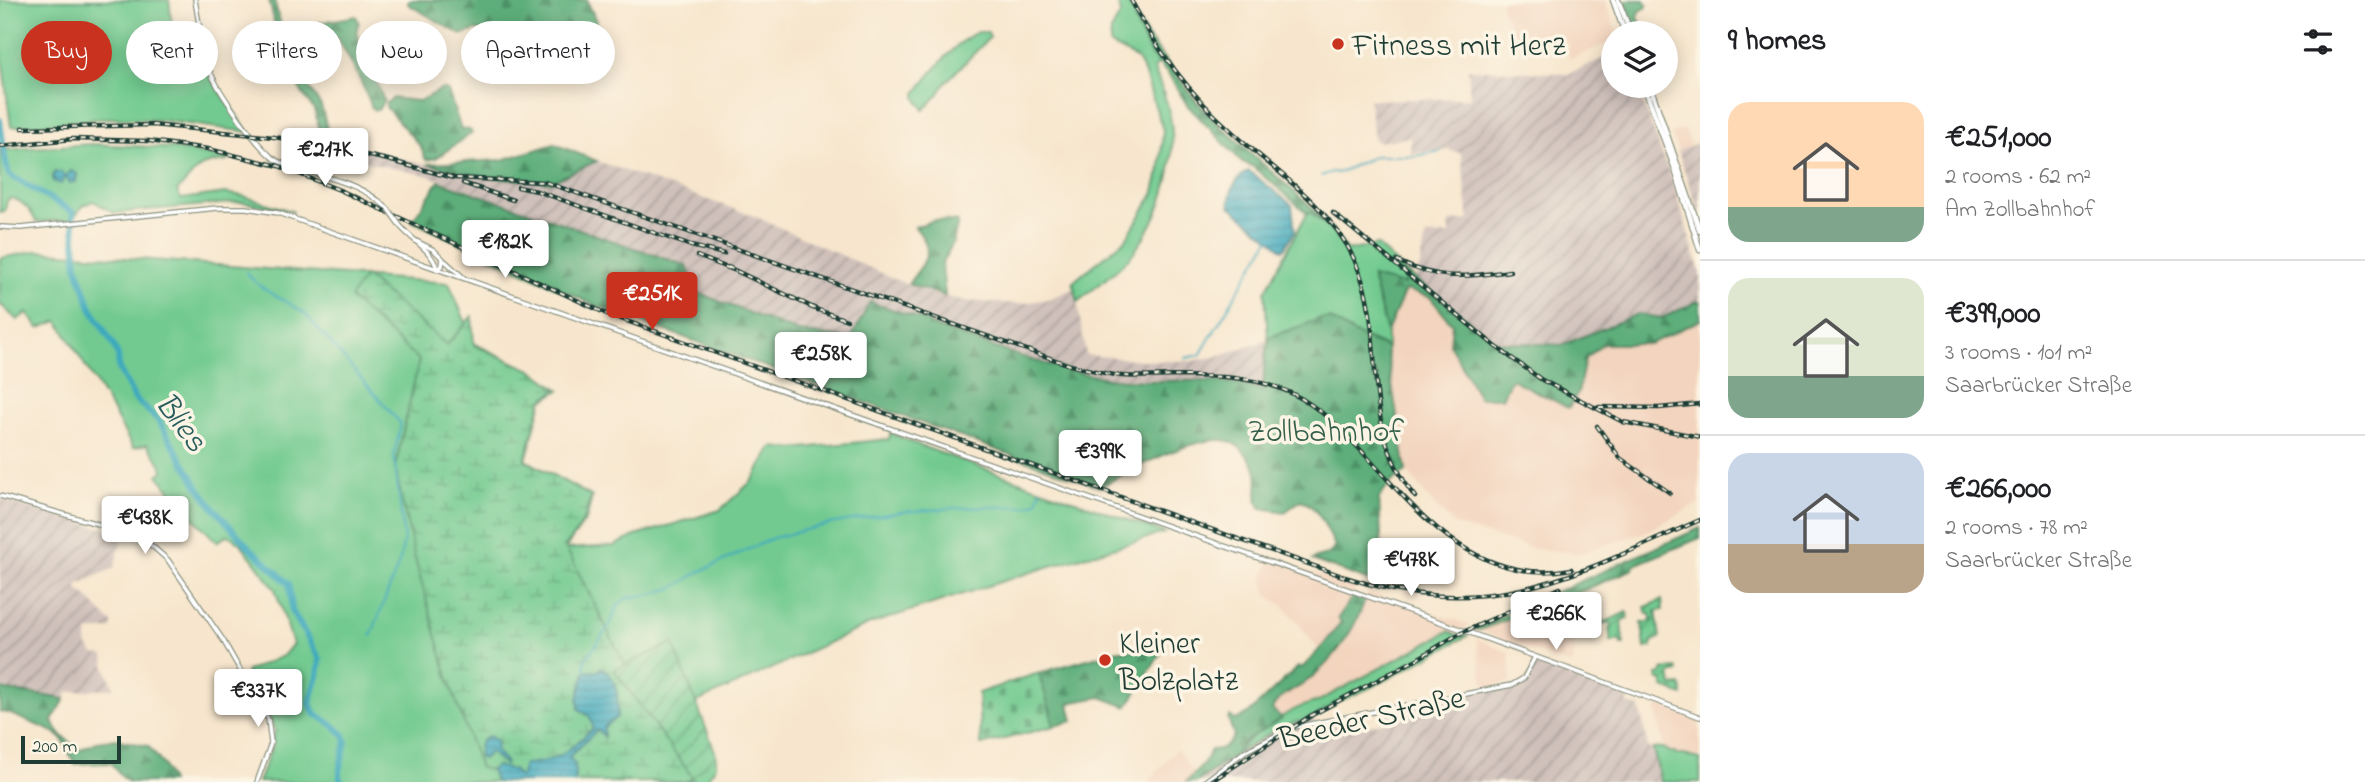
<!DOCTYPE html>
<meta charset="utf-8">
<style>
body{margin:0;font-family:"Indie Flower",sans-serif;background:#f2f2f2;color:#202124;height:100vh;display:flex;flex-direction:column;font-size:26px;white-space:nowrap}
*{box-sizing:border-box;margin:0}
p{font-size:23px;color:#757577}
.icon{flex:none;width:38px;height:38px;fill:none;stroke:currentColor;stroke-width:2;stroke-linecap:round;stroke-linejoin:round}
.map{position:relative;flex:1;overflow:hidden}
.sheet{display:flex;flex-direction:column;background:#fff;width:665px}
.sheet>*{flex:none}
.top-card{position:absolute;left:21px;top:21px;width:665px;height:63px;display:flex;gap:14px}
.fabs{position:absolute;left:1601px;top:21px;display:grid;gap:14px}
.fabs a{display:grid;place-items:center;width:77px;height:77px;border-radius:50%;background:#fff;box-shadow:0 4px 18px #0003;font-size:35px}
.scale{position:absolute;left:21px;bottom:18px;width:100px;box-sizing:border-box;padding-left:7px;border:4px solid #1f3d34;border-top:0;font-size:19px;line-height:24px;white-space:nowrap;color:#1f3d34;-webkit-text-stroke:5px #fcf5e5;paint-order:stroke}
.price{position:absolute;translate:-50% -60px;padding:0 16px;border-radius:7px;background:#fff;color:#222;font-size:23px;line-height:46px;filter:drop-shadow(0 2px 4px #0008)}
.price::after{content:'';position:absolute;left:50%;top:42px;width:21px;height:16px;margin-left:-10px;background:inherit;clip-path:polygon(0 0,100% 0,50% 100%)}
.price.active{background:#c8321e;color:#fff}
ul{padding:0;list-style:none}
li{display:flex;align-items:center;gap:21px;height:175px;padding:0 28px}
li+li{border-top:2px solid #e0e0e0}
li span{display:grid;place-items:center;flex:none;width:196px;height:140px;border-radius:21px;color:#555}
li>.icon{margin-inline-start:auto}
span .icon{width:84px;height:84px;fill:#fffc;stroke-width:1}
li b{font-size:30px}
h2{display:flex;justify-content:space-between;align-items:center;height:84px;padding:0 28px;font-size:30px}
.chip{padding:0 24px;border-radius:32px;background:#fff;box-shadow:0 4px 18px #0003;font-size:24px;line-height:63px}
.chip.active{background:#c8321e;color:#fff}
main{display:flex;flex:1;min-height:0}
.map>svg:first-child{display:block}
</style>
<main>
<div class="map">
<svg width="1700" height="782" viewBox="0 0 1700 782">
<defs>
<pattern id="industrial-furrows" width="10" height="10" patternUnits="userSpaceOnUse" patternTransform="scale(1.75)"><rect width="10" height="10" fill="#cfc0ba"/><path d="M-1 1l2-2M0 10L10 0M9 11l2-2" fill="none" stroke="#a79d98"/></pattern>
<pattern id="forest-firs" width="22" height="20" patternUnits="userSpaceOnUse" patternTransform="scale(1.75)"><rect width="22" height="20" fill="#5dae7a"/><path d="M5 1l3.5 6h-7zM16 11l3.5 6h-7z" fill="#4c8f65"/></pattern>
<pattern id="wetland-marsh" width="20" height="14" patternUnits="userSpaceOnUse" patternTransform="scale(1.75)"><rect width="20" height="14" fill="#72ca90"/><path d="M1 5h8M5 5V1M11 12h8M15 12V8" fill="none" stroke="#5da576"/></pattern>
<pattern id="cemetery-stones" width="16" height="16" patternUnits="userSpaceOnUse" patternTransform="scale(1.75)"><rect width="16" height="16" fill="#72ca90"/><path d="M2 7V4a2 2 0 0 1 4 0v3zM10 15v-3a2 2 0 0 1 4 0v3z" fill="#5da576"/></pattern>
<pattern id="garden-furrows" width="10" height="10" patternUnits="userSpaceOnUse" patternTransform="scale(1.75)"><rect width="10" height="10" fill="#72ca90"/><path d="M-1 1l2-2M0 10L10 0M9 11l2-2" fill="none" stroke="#5da576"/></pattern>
<pattern id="water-rules" width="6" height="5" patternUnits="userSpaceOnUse" patternTransform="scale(1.75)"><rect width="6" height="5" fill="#3ea9be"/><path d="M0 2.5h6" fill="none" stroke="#338b9b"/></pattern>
</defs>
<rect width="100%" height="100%" fill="#fcf5e5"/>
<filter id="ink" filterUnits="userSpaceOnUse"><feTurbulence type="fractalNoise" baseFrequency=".0143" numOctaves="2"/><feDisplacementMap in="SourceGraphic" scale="14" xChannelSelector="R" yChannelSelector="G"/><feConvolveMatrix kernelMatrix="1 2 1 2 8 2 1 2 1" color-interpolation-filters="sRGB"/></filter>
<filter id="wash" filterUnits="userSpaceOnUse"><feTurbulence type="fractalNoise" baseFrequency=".00686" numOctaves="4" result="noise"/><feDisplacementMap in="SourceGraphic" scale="28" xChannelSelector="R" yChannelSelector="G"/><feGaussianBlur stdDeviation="1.57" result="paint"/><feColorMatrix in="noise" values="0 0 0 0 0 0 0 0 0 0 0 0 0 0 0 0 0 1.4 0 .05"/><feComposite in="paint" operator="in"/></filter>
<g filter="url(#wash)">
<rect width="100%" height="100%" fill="#f7e6cd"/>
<g fill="#f3d4be">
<path d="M1501,0H1605L1617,33H1614L1613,41L1569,59V43L1516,39L1501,7Z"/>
<path d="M1685,129L1691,146L1678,151L1671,133Z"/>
<path d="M1405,290L1430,297L1452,324L1511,379L1568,407L1578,393L1585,359L1602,344H1650L1700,320V503L1645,532L1580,553L1536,549L1455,525L1433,504L1407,471L1387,347V332Z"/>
<path d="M1270,558L1356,587L1353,596L1338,618L1342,621L1320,651L1284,606L1267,595L1263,578Z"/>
<path d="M1368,592L1470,625L1453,633L1446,632L1441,637L1317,702L1308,703L1282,718L1272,709L1275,703L1343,645L1359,619Z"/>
<path d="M1552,604L1558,632L1570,627L1576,645L1571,665L1479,630Z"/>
<path d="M1477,639L1509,653L1511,682L1486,688L1481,672Z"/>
<path d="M1659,706L1700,721V759L1684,755H1676L1664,748L1656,711Z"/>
<path d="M1177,749L1195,775L1186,782H1148Z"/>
</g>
<g fill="url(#industrial-furrows)">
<path d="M1613,54L1614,86H1637L1675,189L1700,273V300L1662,318L1638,314L1562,345L1497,342L1415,279L1420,266L1426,236L1449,235V222L1469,220L1461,153L1448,150L1411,153L1410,137L1378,142L1374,139L1369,100L1470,98L1468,69L1568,74Z"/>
<path d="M318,140L484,177L550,182L597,161L754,216L899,281L933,294L968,301L1019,304L1048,299L1075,288L1086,355L1156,361H1191L1214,357L1268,340L1265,356L1267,374L1263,391L1227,382L1111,378L1060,368L932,326L927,321L870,302L851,339L798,332L698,293L687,266L429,176L317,151Z"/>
<path d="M1700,142V216L1678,151Z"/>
<path d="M0,499L123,534L114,568L79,584L76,589L83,593L112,623L111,629L87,632V645L94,654L104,655L105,666L114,688L68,692L65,699L0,689Z"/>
<path d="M1538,663L1628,698L1627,703L1640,708L1648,748L1653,749L1661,782H1197L1252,744L1287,725L1314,717L1315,724L1348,719L1350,729L1388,722V712L1518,684L1525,680Z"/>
</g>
<g fill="#72ca90" stroke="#488462" stroke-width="2">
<path d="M0,0H169L176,58L190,60L194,72L200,76L208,74L248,132L159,120L110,118L11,127L0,44Z"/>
<path d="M1116,0H1126L1136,16L1135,18L1151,55L1158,63L1154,69C1162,89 1171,110 1172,131C1175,174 1160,218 1134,252C1119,271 1096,286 1078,302L1073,282L1126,239L1153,195L1160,169L1163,130L1144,72L1136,58L1110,45L1111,31L1121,13Z"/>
<path d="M978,32H988L990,37L946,82L938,95L924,110L916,98V93C930,74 956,41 978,32Z"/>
<path d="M91,144L172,148L228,159V161C193,164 200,169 177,191L181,199L225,193L243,196L294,212L242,202L114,213L93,201L84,205L71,220L36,222C31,210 23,201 11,198L7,200L5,211L0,212V150Z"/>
<path d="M1310,212L1333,231L1347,251L1377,245L1403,270L1404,285L1372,278L1387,332V347L1355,334L1330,319H1320L1270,337L1268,340L1265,292L1307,213Z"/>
<path d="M37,251L449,283L475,344L534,372L560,390L542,401L526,460L592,497L587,518L565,549L614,546L635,536L720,510L752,481L772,447L792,449L889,439L890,433L921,446L1165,533L1044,568L870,624L695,703L673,643L614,671L696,782H258L272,747L273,734L276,732L246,675L247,671L283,656L293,644L275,589L241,544L228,535L217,542L171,495L170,490L158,475L163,471L162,466L147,444L133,448L114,413L58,321L39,328L27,313L17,320L0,304V258Z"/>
<path d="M1449,631L1459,636L1463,634L1467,636L1374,686L1335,703L1314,717L1287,725L1270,733L1235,755C1248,736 1294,705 1317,702Z"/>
<path d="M1664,748L1670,752H1675L1676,755H1684L1700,759V782H1661L1653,749Z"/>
</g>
<g fill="url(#forest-firs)" stroke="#3e7657" stroke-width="2">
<path d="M269,0H274L287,46L302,77L321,106L328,132L321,134L314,110L295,82L281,50Z"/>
<path d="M409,0H587L601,32L598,38C565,46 540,24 510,38L509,66L501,69L494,51L482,31L477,30L461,35L408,4Z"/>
<path d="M1625,0H1645L1647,3V7L1639,12L1638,17L1645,33H1636Z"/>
<path d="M356,16L359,22L356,32L384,101L378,110H374L371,106C367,93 342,40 331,32C326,28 321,29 316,30L317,23Z"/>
<path d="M1136,16L1148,37L1197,102L1215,121L1309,205L1333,231L1311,212L1307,213L1252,166L1242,162L1187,105L1169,75L1151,55L1135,22Z"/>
<path d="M442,89L448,91L461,129L470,130L472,133L436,158L426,160L421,147L386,107V103L393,98L419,101Z"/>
<path d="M554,144L597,161L551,182L484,177L427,164L502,160Z"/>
<path d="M439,181L687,266L698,293L798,332L851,339L870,302L927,321L932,326C990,345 1048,369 1108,378C1159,386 1213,373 1263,391L1265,356L1270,337L1320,319H1330L1355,334L1386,347L1406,471L1390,483L1379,498L1381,534L1378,584L1312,560C1321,555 1330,558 1335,546C1327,530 1319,507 1301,500L1285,512L1261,508C1252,497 1262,479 1255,467C1248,455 1237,441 1222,440C1190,438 1128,471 1100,487L594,305L412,221Z"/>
<path d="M934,220L958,222L953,243L942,263L945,296L908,284C925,261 937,252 915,227Z"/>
<path d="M1403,270L1497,342L1562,345L1638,314L1662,318L1698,301L1700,302V320L1650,344H1602L1585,359L1578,393L1569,408L1511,379L1502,398H1479L1450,345L1452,324L1430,297L1405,290L1387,332L1372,277L1404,285Z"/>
<path d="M1700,528V538L1634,565L1633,569L1552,604L1479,630L1473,629Z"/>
<path d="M1353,596L1365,600C1353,634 1332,663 1302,685C1291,692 1278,696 1272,709L1282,718L1245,741L1235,755L1197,782H1186L1203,765L1211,750C1223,749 1229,747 1234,735L1228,719L1230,716L1235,720L1247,715L1298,667L1302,668C1316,654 1329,639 1341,622L1338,618Z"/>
<path d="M1119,650L1162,651L1127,707L1101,697L1073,702L1069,704L1073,721L1054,726L1039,673Z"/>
<path d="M0,689L65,699L52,721L60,734L79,750L97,742L115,739L148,746L164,766L171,782H129L123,778L111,763L75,764L62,739L54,732L8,713L0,712Z"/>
</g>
<path fill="url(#wetland-marsh)" stroke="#488462" stroke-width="2" d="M365,276L447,345L472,316L474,345L534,371L557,389L542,400L525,460L591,496C586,517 580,530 565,546L645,704L693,777L687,782H528L523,777L480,768L449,681L415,559L395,468L419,360L350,298Z"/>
<path fill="url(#cemetery-stones)" stroke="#488462" stroke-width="2" d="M1039,673L1054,726L981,745L978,693Z"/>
<g fill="url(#garden-furrows)" stroke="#488462" stroke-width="2">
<path d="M1662,600L1663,610L1656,611L1660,638L1652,642V647L1645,648L1642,623L1652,621L1651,614H1647L1645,607Z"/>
<path d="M1627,612L1628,618L1622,620L1624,644H1621L1620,640L1611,642L1609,628L1612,627L1611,623L1598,625L1595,616L1600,614L1603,623Z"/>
<path d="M673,643L716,754V766L705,782H696L614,670Z"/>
<path d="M1677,668L1678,672L1670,674L1672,686L1681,685L1683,695L1664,688L1662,680H1658L1657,675L1662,674V670Z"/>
</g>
<g fill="url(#water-rules)" stroke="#2e7379" stroke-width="2">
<path d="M71,171L77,174L76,182L70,183L65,177L61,184L53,181V175L55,172H61L65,177Z"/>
<path d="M1249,171L1292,205L1295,231L1283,250L1230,206C1228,193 1237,176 1249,171Z"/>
<path d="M601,667C618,677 619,698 617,717L604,727V736L597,730L569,757L575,764V782H495L491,770L496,766L513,770L520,778L524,764C559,763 569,750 593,728L590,717L579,709L578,698L585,672L599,671Z"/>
<path d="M490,736L497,742L496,751L506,763L505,765L490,752L483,759L479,758C478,747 479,739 490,736Z"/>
</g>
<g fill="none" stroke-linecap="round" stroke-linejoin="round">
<g stroke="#3ea9be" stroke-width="2">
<path d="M1321,176L1332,172L1338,173L1375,156H1415L1441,151"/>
<path d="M246,272C261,292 286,299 306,315L401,424L394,455L404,540L400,560L371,636"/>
<path d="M1186,358L1200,355L1269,239"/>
<path d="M585,671V660L609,626L618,605L627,598L652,594L675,587L699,572L773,538L834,523L901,512L955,508L1026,506L1037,502L1041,489"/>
</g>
<path stroke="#3ea9be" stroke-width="6" d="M0,120L5,158L9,175L73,212L77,267L91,308L114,346L118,356L119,369L135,399L158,420L199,488L213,507L247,545L289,584L292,611L320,659L318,676L310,703L314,713L334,726L344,735L346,742L340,768V782"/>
</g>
</g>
<g filter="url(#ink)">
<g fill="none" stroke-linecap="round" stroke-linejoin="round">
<g stroke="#8b9280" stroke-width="6">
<g id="secondary">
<path d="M195,0C199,23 202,47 209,69C217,89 261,155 280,162C317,177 358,179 388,209"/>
<path d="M1,227L21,228L217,208H246L278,213L1446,624L1700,717"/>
<path d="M401,227C414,242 432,250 437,269"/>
<path d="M416,241L434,250L443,259L442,266L437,269"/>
<path d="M445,261L463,277"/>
<path d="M0,496L129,533L152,546L168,560L223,640L268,719L271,743L257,782"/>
<path d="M1204,782L1244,752L1290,728L1512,685L1524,678L1535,657"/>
</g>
</g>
<g stroke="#8b9280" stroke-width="7">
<g id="primary">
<path d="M1613,0L1625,33"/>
<path d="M1618,0L1631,33"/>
<path d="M1644,86L1674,166L1700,250"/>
<path d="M1650,86L1700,231"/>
</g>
</g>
<use href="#secondary" stroke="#fff" stroke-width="3.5"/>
<use href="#primary" stroke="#fff" stroke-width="4.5"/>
<g stroke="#1f3d34" stroke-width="4.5">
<g id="rail">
<path d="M1131,0C1156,49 1189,93 1230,130C1273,170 1329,204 1354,259C1391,339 1354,417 1415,497"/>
<path d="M22,128L153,125L274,137L307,142L388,160L454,178L545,182L1070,365C1087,369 1105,374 1122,376C1178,379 1238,368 1291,393C1322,408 1345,433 1368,458C1423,519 1480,586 1572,569"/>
<path d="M0,146L73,139L149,141L208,149L279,166L342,191L607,314L1345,577C1490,624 1570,577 1700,520"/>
<path d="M463,183L513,200"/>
<path d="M518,187L537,191L691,246L724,254"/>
<path d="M1333,213L1495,346L1542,380L1623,422L1700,437"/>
<path d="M697,256L736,271"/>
<path d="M1397,261C1441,281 1464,277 1510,271"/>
<path d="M728,267L818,310"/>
<path d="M810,307L847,320"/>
<path d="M1599,407L1659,408L1700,404"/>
<path d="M1597,426L1620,458L1670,493"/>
<path d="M1210,782L1312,715L1419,658L1457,635L1560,588"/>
</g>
</g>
<use href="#rail" stroke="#fcf5e5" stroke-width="2" stroke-dasharray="5" stroke-linecap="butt"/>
<g stroke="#8b9280" stroke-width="6" stroke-linecap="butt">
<path id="secondary-bridge" d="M388,209L401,227"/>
</g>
<use href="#secondary-bridge" stroke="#fff" stroke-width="3.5"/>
</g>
</g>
<g fill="#c8321e" stroke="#fcf5e5" stroke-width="2.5">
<circle cx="1338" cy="44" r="7"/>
<circle cx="1105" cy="660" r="7"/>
</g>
<g text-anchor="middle" stroke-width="7" stroke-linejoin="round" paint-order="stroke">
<g font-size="32" fill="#1f3d34" stroke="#fcf5e5" text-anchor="start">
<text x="1352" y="55">Fitness mit Herz</text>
<text x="1119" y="653">Kleiner<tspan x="1119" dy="37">Bolzplatz</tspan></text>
</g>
<g font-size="32" fill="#34604b" stroke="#fcf5e5">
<text x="1326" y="441">Zollbahnhof</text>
</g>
<g font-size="32" fill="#1f3d34" stroke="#fcf5e5">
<text transform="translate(1371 717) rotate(-13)" y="11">Beeder Straße</text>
</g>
<g font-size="33" font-style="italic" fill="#285d5d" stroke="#fcf5e5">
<text transform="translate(183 421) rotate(53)" y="12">Blies</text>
</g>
</g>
</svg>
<div class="fabs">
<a><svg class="icon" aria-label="layers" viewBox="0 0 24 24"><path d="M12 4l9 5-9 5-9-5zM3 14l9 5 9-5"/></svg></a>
</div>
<div class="scale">200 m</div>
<b class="price" style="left:325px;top:188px">€217K</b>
<b class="price" style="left:505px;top:280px">€182K</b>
<b class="price active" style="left:652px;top:332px">€251K</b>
<b class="price" style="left:821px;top:392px">€258K</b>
<b class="price" style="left:1100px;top:490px">€399K</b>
<b class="price" style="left:145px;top:556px">€438K</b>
<b class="price" style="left:1411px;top:598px">€478K</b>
<b class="price" style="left:1556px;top:652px">€266K</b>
<b class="price" style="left:258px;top:729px">€337K</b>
<div class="top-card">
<a class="chip active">Buy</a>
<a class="chip">Rent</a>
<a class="chip">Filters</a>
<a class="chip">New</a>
<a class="chip">Apartment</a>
</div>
</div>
<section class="sheet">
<h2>9 homes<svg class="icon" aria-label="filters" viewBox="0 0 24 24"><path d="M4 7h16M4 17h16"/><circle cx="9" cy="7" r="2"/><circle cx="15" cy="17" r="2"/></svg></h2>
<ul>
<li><span style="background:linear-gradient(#ffd9b3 75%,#7fa58c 0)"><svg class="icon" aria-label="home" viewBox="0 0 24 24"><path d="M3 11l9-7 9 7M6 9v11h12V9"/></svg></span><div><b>€251,000</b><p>2 rooms · 62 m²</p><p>Am Zollbahnhof</p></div></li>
<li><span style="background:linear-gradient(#dfe7d0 70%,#7fa58c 0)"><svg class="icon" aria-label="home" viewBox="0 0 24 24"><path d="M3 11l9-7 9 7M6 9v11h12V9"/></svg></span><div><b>€399,000</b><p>3 rooms · 101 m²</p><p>Saarbrücker Straße</p></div></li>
<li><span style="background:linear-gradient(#c9d6e8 65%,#b9a48a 0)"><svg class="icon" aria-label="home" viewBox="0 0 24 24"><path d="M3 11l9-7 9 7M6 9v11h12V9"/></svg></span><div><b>€266,000</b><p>2 rooms · 78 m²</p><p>Saarbrücker Straße</p></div></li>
</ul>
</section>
</main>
